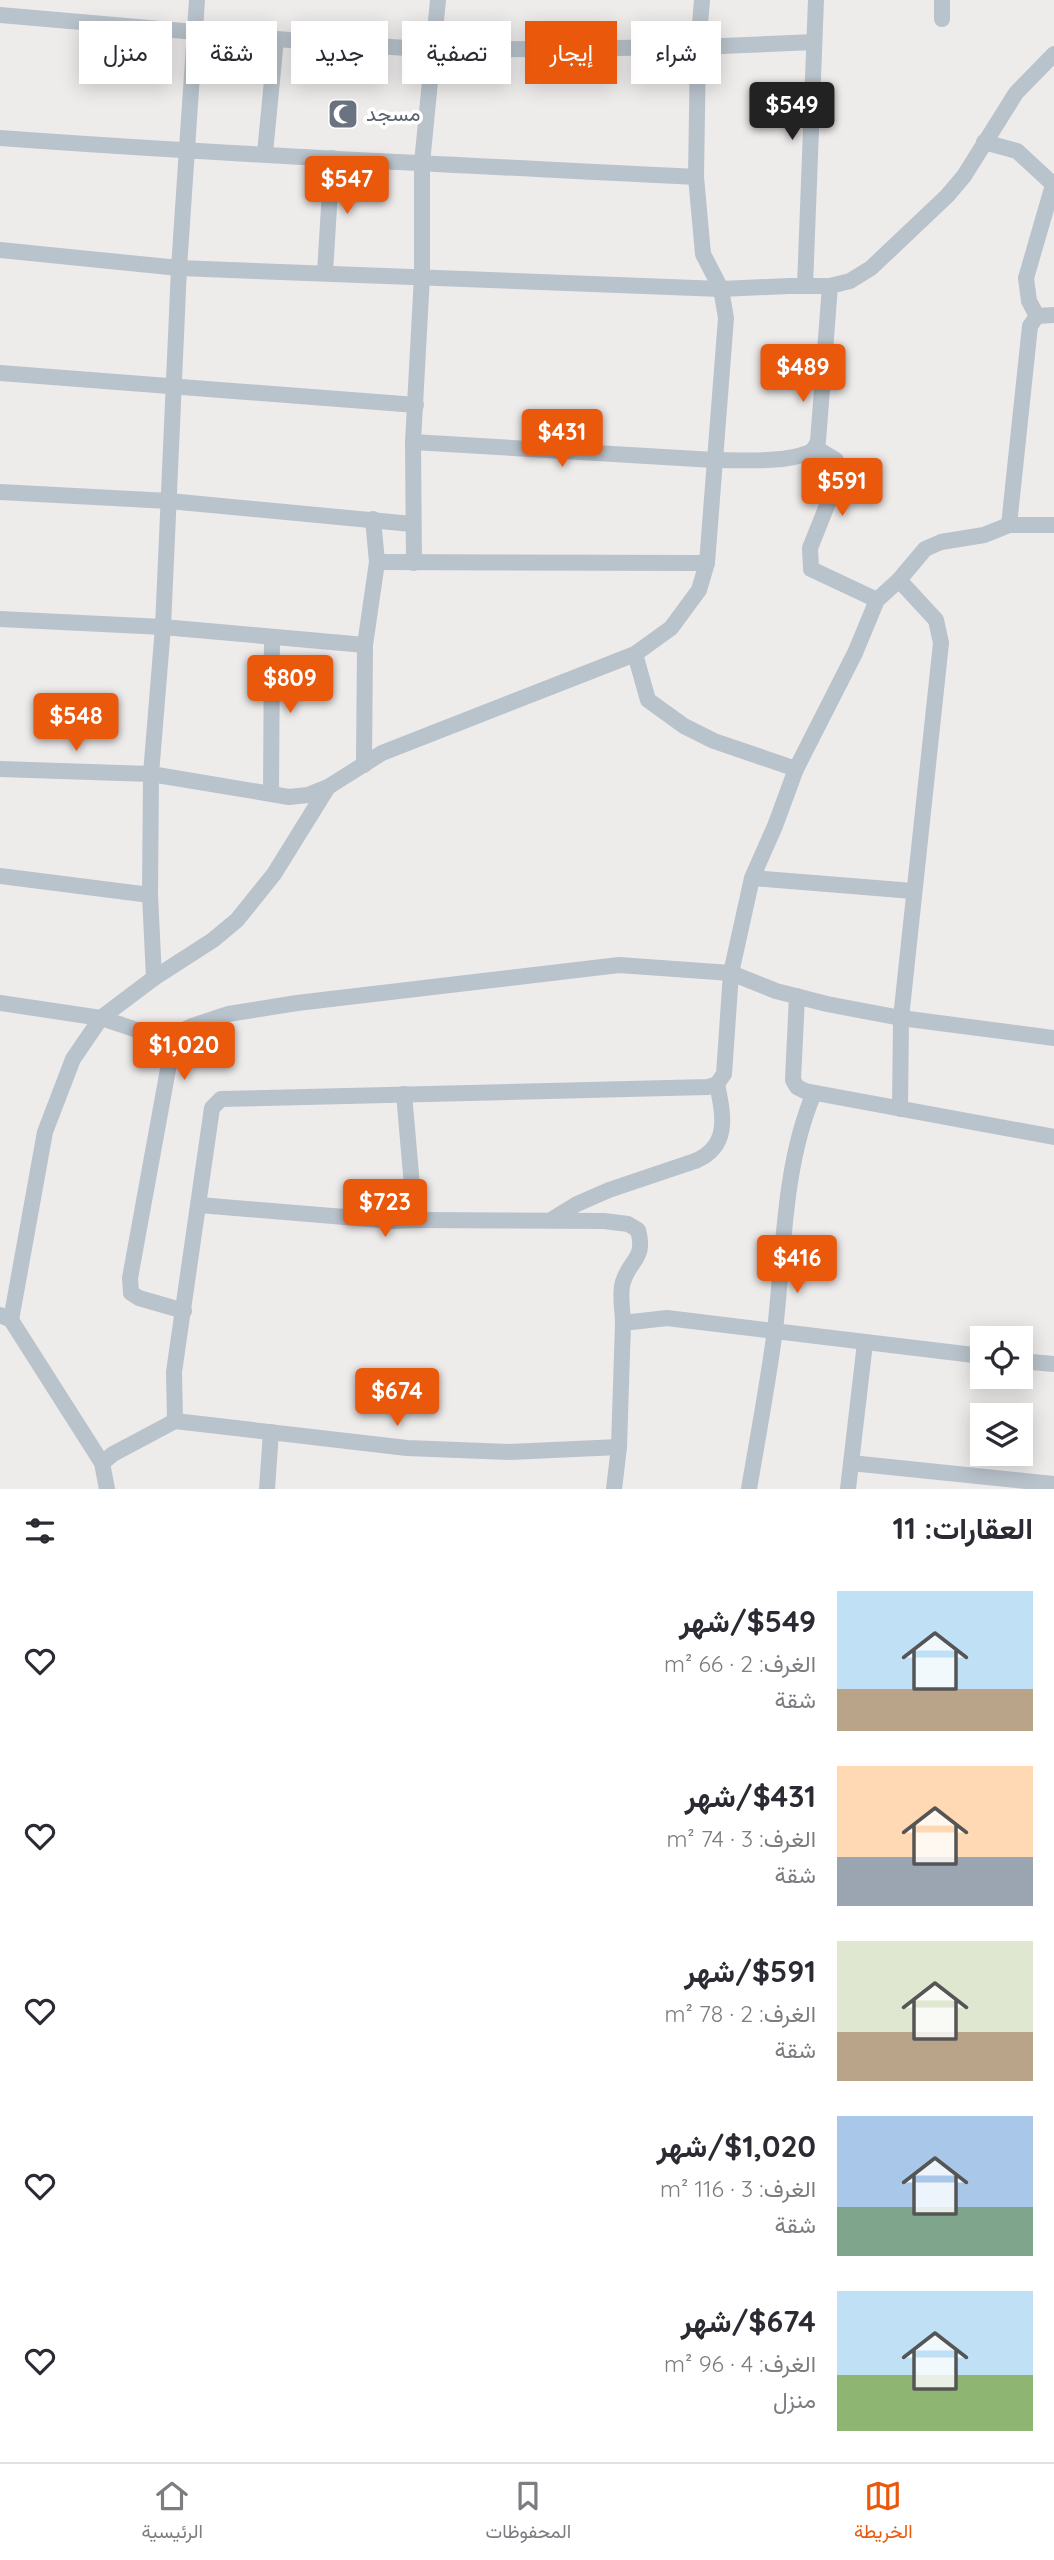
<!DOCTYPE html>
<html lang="ar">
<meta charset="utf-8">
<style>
body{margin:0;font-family:Quicksand,Vazirmatn,sans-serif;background:#f7f7f7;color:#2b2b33;direction:rtl;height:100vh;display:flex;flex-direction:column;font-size:26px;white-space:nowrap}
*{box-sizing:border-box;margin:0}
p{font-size:23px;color:#7c7c81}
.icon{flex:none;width:38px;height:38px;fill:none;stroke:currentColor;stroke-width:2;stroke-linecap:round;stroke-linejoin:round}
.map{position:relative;height:1489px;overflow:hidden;direction:ltr}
.panel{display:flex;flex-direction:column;background:#fff;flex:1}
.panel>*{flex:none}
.guide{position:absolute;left:21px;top:21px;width:700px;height:63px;direction:rtl;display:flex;gap:14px}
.tools{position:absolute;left:970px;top:1326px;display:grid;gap:14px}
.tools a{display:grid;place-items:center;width:63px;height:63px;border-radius:0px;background:#fff;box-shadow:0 4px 18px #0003;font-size:35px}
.price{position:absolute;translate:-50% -60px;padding:0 16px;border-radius:7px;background:#ea580c;color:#fff;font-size:23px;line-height:46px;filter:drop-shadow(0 2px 4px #0008)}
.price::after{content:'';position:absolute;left:50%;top:42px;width:21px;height:16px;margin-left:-10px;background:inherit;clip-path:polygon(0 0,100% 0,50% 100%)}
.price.on{background:#222;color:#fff}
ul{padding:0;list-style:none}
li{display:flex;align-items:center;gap:21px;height:175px;padding:0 21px}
li span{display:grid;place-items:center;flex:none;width:196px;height:140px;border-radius:0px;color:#555}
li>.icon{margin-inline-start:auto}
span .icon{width:84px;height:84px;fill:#fffc;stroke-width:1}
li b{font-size:30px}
h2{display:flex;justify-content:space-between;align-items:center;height:84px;padding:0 21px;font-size:30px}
.chip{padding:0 24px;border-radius:0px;background:#fff;box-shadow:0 4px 18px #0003;font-size:24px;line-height:63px}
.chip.on{background:#ea580c;color:#fff}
.tabs{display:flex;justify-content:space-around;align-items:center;height:98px;border-top:2px solid #e1e1e2;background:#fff;font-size:19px;color:#7c7c81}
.tabs a{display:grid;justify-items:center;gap:4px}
.tabs .on{color:#ea580c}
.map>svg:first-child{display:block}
</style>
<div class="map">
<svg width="1054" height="1489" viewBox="0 0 1054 1489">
<rect width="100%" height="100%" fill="#eeebeb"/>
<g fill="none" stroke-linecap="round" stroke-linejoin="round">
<g stroke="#b9c3cb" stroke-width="16">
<path d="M942,0V19"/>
<path d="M0,15L276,39L435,50L698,47L814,42"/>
<path d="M0,138C232,155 464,165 696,177"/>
<path d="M984,142L1017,151L1054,185"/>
<path d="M265,153L276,39"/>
<path d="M0,250L179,268L721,289L789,286H830L850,281L871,268L947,196L964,176L1016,93L1054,54"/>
<path d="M325,273L332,158"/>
<path d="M805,286L816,0"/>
<path d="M1037,316L1029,301L1026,278L1053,185"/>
<path d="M0,373L416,405"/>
<path d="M413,442L714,460C741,460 783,463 808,453C814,451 816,446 818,441L830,286"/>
<path d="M816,448L836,460L840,473L810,548L811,569L877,600"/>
<path d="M0,492L169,501L412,524"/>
<path d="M1009,525L1030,326L1037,316L1054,315"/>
<path d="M377,562L707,563"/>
<path d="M414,563L413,442L422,276V163L438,0"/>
<path d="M899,580L936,620L941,643L901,1018L900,1109"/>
<path d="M0,619L163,627L365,645"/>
<path d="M635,654L648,700L684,726L714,741L796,769"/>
<path d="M364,765L365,645L377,562L373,519"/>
<path d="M0,769L151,774L289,797L308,795L328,787"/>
<path d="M271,794L272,637"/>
<path d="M0,876L150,895"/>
<path d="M752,878L913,891"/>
<path d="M154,978L150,895L151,774L163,627L179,268L197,0"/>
<path d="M797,996L793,1080L797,1087L805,1091L1054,1137"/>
<path d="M0,1003L101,1018L173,1042L130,1278L131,1293L139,1298L184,1311"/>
<path d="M173,1042L180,1032L192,1026L228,1014L297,1003L619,965L731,973L776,991L827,1004L901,1018L1054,1038"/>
<path d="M199,1205L393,1221L415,1220L404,1094"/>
<path d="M415,1220L604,1221L628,1224L638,1230C646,1259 630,1259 623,1282C619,1294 623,1311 623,1323"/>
<path d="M551,1220L577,1204L609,1190L695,1161C731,1146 723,1114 717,1084"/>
<path d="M0,1315L11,1320L102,1463L113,1454L175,1421L407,1448L509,1452L619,1447"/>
<path d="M11,1320L45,1132L73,1059L101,1018L154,978L213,940L237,920L274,874L328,787L382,753L635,654L671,628L699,590L707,563L726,318L721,289L703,254L696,177L698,47L702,0"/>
<path d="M1020,1361L1054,1364"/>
<path d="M175,1421L174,1372L212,1108L221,1099L708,1087L717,1084L724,1074L731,973L752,878L775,826L796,769L855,653L877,600L899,580L925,549L941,542L984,535L1009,525H1054"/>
<path d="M102,1463L107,1489"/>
<path d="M851,1463L1054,1484"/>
<path d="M267,1489L271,1432"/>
<path d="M614,1489L619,1447L623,1323L667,1318L982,1356"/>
<path d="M749,1489C758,1436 768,1383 775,1330C784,1252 783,1166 814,1093"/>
<path d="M848,1489L865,1343"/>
</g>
</g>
<defs>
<g id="mosque-square" transform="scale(1.575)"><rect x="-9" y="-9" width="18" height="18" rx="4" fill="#6b7280" stroke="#fff"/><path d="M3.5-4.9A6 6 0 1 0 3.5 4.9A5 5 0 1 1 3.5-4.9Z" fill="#fff"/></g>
</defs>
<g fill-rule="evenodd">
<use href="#mosque-square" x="343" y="114"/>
</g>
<g text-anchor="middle" stroke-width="7" stroke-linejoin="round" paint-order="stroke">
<g font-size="21" fill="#5b616d" stroke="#fff" text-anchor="start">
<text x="366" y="121">مسجد</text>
</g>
</g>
</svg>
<div class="tools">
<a><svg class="icon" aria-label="locate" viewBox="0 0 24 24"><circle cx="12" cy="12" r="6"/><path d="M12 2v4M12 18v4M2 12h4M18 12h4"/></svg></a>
<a><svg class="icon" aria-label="layers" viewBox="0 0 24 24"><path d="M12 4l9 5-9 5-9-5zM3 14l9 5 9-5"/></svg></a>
</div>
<b class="price on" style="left:792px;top:142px">$549</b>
<b class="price" style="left:347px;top:216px">$547</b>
<b class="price" style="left:803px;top:404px">$489</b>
<b class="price" style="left:562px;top:469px">$431</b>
<b class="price" style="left:842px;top:518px">$591</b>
<b class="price" style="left:290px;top:715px">$809</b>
<b class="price" style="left:76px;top:753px">$548</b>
<b class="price" style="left:184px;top:1082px">$1,020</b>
<b class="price" style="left:385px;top:1239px">$723</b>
<b class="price" style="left:797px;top:1295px">$416</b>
<b class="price" style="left:397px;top:1428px">$674</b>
<div class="guide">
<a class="chip">شراء</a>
<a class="chip on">إيجار</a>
<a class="chip">تصفية</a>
<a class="chip">جديد</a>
<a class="chip">شقة</a>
<a class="chip">منزل</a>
</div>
</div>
<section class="panel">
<h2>العقارات: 11<svg class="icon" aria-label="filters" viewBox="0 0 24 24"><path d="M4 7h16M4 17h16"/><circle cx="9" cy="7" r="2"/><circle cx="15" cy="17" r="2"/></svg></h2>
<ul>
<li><span style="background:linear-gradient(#bfe0f5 70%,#b9a48a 0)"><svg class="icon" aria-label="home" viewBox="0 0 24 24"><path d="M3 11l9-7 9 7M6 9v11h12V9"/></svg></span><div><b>$549/شهر</b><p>الغرف: 2 · 66 m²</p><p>شقة</p></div><svg class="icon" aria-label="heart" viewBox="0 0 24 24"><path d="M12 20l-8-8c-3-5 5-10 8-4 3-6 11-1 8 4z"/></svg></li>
<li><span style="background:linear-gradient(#ffd9b3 65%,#9aa5b1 0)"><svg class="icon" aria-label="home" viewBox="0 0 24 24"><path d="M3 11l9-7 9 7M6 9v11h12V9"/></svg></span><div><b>$431/شهر</b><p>الغرف: 3 · 74 m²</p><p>شقة</p></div><svg class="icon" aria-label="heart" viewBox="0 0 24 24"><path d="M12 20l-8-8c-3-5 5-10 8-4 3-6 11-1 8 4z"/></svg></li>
<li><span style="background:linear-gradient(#dfe7d0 65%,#b9a48a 0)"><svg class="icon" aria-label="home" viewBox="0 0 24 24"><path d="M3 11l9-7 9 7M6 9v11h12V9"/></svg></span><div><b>$591/شهر</b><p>الغرف: 2 · 78 m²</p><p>شقة</p></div><svg class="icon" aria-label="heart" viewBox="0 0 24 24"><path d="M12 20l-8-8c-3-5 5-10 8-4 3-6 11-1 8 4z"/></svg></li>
<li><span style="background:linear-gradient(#a9c7e8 65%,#7fa58c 0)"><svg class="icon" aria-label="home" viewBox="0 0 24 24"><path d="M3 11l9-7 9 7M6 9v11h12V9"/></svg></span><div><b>$1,020/شهر</b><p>الغرف: 3 · 116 m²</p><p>شقة</p></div><svg class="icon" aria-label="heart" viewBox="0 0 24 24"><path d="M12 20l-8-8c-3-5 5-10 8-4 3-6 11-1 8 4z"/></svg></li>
<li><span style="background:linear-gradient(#bfe0f5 60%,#8fb573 0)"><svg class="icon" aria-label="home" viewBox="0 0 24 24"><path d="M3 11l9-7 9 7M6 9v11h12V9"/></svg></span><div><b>$674/شهر</b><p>الغرف: 4 · 96 m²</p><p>منزل</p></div><svg class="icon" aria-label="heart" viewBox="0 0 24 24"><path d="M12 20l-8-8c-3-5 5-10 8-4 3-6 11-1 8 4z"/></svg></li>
</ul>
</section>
<nav class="tabs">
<a class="on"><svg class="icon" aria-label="map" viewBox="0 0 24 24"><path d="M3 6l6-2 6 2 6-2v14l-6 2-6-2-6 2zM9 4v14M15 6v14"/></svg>الخريطة</a>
<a><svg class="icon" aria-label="saved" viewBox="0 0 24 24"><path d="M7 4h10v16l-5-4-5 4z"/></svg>المحفوظات</a>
<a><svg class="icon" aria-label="home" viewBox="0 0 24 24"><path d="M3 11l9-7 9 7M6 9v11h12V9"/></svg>الرئيسية</a>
</nav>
